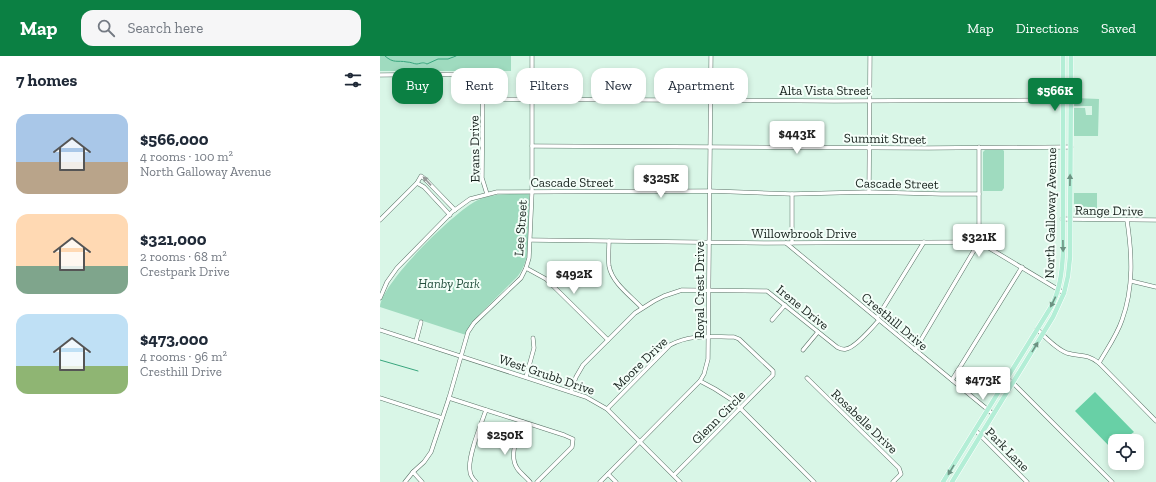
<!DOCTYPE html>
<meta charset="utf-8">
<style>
body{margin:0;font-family:"Zilla Slab",serif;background:#f6f6f7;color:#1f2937;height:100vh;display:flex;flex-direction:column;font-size:15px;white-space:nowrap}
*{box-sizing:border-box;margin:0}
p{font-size:13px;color:#747a83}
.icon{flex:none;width:22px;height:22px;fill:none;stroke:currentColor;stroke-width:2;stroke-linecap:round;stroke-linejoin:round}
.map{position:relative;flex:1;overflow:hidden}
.details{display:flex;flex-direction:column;background:#fff;width:380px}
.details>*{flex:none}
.guide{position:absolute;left:12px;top:12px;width:380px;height:36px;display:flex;gap:8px}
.controls{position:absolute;left:728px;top:378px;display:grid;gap:8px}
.controls a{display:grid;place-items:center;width:36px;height:36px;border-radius:8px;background:#fff;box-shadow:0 2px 6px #0003;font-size:20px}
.price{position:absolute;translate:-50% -34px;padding:0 9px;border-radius:4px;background:#fff;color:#222;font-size:13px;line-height:26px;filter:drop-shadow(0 1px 2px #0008)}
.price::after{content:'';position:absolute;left:50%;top:24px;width:12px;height:9px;margin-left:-6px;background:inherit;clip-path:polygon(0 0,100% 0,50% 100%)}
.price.current{background:#0b8043;color:#fff}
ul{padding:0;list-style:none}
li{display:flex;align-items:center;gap:12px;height:100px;padding:0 16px}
li span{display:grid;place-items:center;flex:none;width:112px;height:80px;border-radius:12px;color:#555}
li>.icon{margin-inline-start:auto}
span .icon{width:48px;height:48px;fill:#fffc;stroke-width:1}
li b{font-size:17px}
h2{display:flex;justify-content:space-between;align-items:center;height:48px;padding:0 16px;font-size:17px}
.pill{padding:0 14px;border-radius:12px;background:#fff;box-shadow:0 2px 6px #0003;font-size:14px;line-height:36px}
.pill.current{background:#0b8043;color:#fff}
header{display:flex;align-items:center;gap:24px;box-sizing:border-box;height:56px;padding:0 20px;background:#0b8043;color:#fff}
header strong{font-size:19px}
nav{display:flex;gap:22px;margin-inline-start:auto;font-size:14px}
.search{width:280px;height:36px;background:#f6f6f7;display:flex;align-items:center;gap:10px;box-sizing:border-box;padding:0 14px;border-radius:12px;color:#747a83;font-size:15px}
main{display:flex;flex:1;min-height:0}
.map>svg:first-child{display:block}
</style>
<header>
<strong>Map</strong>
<div class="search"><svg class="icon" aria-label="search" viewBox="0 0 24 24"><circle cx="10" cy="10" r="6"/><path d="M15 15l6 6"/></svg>Search here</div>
<nav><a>Map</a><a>Directions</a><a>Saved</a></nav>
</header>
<main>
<section class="details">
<h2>7 homes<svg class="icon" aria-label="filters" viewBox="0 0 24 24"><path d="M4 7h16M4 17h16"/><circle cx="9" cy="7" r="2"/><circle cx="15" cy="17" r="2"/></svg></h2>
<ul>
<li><span style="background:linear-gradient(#a9c7e8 60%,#b9a48a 0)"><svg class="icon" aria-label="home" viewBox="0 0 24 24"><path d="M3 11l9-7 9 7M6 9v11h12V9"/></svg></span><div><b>$566,000</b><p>4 rooms · 100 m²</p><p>North Galloway Avenue</p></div></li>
<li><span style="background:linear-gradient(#ffd9b3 65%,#7fa58c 0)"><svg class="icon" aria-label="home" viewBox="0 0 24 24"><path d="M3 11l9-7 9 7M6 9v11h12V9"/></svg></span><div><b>$321,000</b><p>2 rooms · 68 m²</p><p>Crestpark Drive</p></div></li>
<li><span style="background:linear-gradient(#bfe0f5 65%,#8fb573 0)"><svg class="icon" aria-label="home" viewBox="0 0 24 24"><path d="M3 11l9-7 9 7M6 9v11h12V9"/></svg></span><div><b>$473,000</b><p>4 rooms · 96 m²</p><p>Cresthill Drive</p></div></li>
</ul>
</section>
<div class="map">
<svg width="776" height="426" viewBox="0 0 776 426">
<rect width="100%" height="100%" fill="#d9f6e7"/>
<g fill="#9fdbbf">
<rect x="0" y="0" width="131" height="15"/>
<path d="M695,42L719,43L718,80H694V52H705L706,59H712V50H694Z"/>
<path d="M605,94H623L624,95V132L622,135H603V96Z"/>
<path d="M694,137H717V159L694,158Z"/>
<path d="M149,138C149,164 154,199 138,220L92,266L86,279L0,251C1,227 76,154 98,144C114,137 132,138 149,138Z"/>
</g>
<path fill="#68d0a6" d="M715,336L754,376L741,385H735V389L731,392L695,355Z"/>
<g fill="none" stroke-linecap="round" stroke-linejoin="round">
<g stroke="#39a67e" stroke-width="1">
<path d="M5,0C14,8 17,4 27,6C31,6 34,8 37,8C42,7 43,6 47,8L58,3H68L76,0"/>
<path d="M0,304L38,315"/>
</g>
<g stroke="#597266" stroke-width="4.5">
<g id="minor">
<path d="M0,19L96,18L103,23L102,122L107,138"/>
<path d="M103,43L454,45L690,44"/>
<path d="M152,90L549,92L691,91"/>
<path d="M37,127L44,131L70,159"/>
<path d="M489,136L490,0"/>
<path d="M412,138V187"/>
<path d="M682,163L776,164"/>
<path d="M0,164L37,127L41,120L45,123L75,154"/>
<path d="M151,184L388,187L599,186L684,237"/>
<path d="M229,185C229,193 228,202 229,210C232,227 251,240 262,252"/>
<path d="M406,187L613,358"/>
<path d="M146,212L166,223L228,284"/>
<path d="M751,225L776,231"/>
<path d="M0,242L7,226L17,212L72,156L90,143L117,136L330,135L412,138L489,136L561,138H599"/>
<path d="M497,262L544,186"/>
<path d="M392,264L405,249"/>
<path d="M657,273C665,281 676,293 687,297C700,301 706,297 719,307L776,365"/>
<path d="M0,274L206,341L227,353L300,426"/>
<path d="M36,285L41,266"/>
<path d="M423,294L438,276"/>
<path d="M535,294L599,186V91"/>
<path d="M719,307C727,293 737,279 742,264C754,231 752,198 747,164"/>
<path d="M146,321L154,292L153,282"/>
<path d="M427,322L519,412L521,418L513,426"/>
<path d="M627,323L633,327L732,426"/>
<path d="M572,324L642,211"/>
<path d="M320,325L335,333L352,344L434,426"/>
<path d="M191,335L196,321L203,309L255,257L274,245L284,240L302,234L387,235L457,291C459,292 462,294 466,293C475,292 492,272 499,264"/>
<path d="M0,342L62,362"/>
<path d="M69,342L184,379L193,383L192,391L157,426"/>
<path d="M227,353L290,289C311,278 330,281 354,281L359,283L393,315V319L294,419"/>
<path d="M143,366C139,379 128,398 137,412C140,417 146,421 150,426"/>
<path d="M595,374L647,426"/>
<path d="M33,416L42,426"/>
<path d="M228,418L236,426"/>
<path d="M25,426L33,416L44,406L51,396L69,342L88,276L94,267L141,222L146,212L149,202L152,136V0"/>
<path d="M96,426C93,423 90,420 90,415C87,402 101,368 106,354"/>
<path d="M220,426L320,325L324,318L328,303L331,0"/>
</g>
</g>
<g stroke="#fff" stroke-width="5.5">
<g id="major">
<path d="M563,426L671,251C680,234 682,216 683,197V0"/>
<path d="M572,426L673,261L684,237L688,220L690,201L691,0"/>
</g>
</g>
<use href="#minor" stroke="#fff" stroke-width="3.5"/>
<use href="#major" stroke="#b3eed6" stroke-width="4.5"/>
</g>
<defs><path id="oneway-solid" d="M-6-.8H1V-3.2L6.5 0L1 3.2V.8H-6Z"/></defs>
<g fill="#6c9282">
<use href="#oneway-solid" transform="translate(690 124) rotate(-89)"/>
<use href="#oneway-solid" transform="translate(683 190) rotate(89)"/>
<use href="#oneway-solid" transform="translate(673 246) rotate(116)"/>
<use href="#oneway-solid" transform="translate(655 291) rotate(-59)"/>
<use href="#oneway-solid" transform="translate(571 414) rotate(121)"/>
</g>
<use fill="#969b99" href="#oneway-solid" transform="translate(47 125) rotate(-133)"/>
<g text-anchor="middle" stroke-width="4" stroke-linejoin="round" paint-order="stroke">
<g font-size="13" fill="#16211c" stroke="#f3fef8">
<text x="445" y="39">Alta Vista Street</text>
<text transform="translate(505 82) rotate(1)" y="5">Summit Street</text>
<text transform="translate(94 93) rotate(-91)" y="5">Evans Drive</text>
<text x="192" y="131">Cascade Street</text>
<text transform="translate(517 127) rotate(1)" y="5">Cascade Street</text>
<text transform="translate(729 154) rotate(1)" y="5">Range Drive</text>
<text transform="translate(670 157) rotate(-89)" y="5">North Galloway Avenue</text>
<text transform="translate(140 172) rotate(-86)" y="5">Lee Street</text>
<text x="424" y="182">Willowbrook Drive</text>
<text transform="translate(319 234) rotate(-90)" y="5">Royal Crest Drive</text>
<text transform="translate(423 251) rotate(39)" y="5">Irene Drive</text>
<text transform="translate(515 265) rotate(40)" y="5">Cresthill Drive</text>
<text transform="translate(260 307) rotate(-44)" y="5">Moore Drive</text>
<text transform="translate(167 318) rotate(19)" y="5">West Grubb Drive</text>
<text transform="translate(338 361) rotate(-45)" y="5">Glenn Circle</text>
<text transform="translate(485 365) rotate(44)" y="5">Rosabelle Drive</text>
<text transform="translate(628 393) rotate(45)" y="5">Park Lane</text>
</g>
<g font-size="13" font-style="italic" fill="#234f3d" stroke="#f3fef8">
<text x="69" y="232">Hanby Park</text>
</g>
</g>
</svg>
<div class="controls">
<a><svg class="icon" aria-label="locate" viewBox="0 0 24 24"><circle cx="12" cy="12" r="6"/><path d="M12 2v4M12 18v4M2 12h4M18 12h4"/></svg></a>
</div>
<b class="price current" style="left:675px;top:56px">$566K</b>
<b class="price" style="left:417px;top:99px">$443K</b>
<b class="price" style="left:281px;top:143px">$325K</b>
<b class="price" style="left:599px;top:202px">$321K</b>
<b class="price" style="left:194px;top:239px">$492K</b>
<b class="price" style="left:603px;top:345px">$473K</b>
<b class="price" style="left:125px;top:400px">$250K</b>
<div class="guide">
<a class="pill current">Buy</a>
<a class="pill">Rent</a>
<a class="pill">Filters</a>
<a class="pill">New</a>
<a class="pill">Apartment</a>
</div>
</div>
</main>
